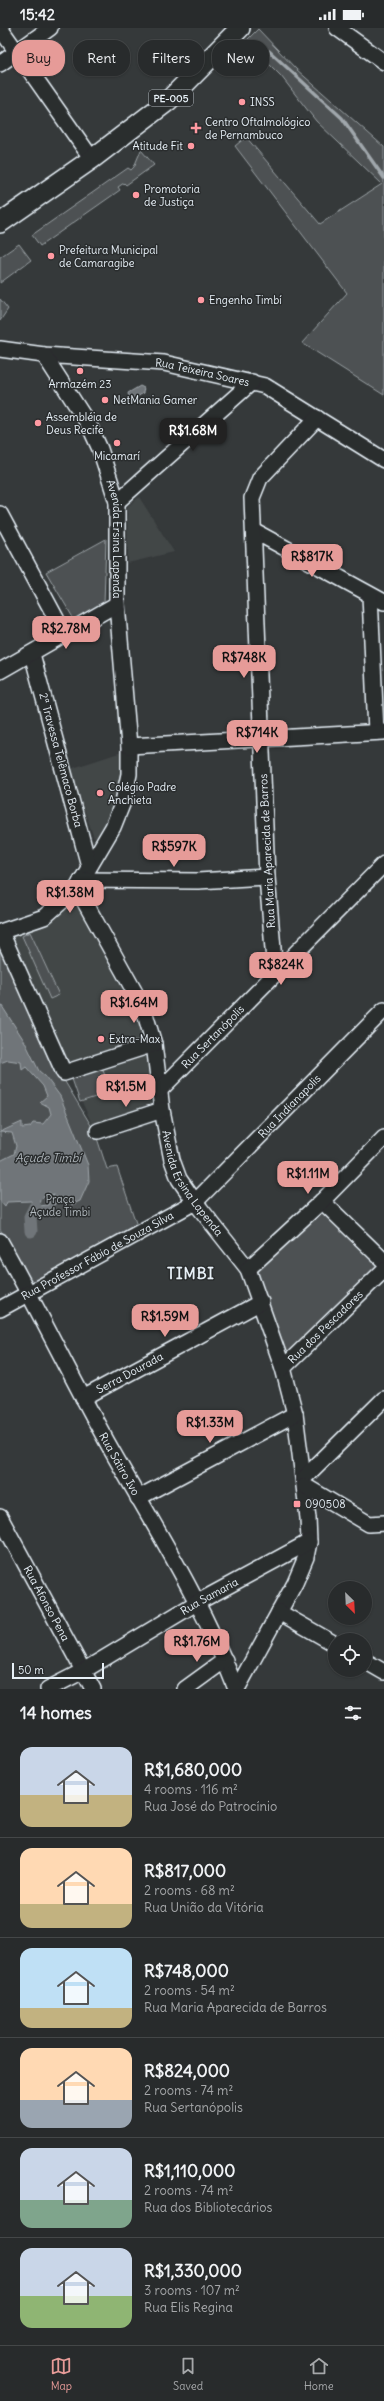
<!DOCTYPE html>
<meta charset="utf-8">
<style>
body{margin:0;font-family:Delius,sans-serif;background:#343738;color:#f1f3f6;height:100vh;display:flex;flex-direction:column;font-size:15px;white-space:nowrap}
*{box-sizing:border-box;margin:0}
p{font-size:13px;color:#a5a7a9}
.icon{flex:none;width:22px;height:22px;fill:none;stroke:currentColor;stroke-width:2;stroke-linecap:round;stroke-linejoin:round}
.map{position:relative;height:1661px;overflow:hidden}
.drawer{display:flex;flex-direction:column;background:#282b2c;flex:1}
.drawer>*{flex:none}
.guide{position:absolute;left:12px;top:12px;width:360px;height:36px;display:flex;gap:8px}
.needle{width:26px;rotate:156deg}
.tools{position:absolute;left:328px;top:1553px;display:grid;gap:8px}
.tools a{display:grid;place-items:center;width:44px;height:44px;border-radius:50%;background:#282b2c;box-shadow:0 1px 3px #0004,0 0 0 1px #444748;font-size:20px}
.scale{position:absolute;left:12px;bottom:10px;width:92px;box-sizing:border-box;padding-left:4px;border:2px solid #e8f1f8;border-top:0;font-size:11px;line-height:14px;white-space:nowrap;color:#e8f1f8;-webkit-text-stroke:3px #2a2d2e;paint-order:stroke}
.price{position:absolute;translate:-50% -34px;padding:0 9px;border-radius:8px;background:#e69b98;color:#111;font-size:13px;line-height:26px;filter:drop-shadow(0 1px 2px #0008)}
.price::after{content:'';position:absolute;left:50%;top:24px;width:12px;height:9px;margin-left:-6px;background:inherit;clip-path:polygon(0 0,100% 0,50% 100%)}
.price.active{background:#222;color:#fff}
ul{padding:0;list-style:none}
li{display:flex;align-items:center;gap:12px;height:100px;padding:0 20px}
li+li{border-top:1px solid #444748}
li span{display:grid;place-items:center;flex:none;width:112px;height:80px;border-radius:12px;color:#555}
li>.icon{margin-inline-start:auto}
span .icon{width:48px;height:48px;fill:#fffc;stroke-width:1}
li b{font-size:17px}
h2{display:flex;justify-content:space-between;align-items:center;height:48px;padding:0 20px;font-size:17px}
.tag{padding:0 14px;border-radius:16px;background:#282b2c;box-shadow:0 1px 3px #0004,0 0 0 1px #444748;font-size:14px;line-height:36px}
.tag.active{background:#e69b98;color:#111}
.status{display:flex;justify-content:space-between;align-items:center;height:28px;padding:0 20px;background:#282b2c;direction:ltr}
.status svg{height:11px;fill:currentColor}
.tabs{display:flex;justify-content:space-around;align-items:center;height:56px;border-top:1px solid #444748;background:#282b2c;font-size:11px;color:#a5a7a9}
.tabs a{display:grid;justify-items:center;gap:2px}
.tabs .active{color:#e69b98}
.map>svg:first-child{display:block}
</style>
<div class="status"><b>15:42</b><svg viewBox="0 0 49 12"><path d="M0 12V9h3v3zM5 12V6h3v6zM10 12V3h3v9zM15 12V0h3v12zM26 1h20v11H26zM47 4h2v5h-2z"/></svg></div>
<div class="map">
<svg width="384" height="1661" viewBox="0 0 384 1661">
<rect width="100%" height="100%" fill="#35393a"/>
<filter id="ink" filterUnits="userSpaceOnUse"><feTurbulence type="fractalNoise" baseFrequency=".025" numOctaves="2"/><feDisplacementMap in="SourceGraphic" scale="8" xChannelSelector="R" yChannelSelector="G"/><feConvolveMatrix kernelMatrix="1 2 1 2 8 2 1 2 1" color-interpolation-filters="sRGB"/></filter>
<g filter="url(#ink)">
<g fill="#424647">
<path d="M139,469L174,524L128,535L127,479Z"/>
<path d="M125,723V752L104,806L94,810L70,741Z"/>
<path d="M75,869L140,985L153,1080L94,1101L8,906Z"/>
</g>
<g fill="#4d5152" stroke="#9aa1a5">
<path d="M258,1L296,41L384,119V367L302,315L347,265L235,118L246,109L320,196L382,156L316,93L281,48L246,13Z"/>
<path d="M141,122L154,137L126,157L124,155L118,159L120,162L40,218L32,207L128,140L131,142L134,139Z"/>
<path d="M19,216L31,232L0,255V229Z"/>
<path d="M0,271L8,281L0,293Z"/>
<path d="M106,511L104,576L75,593L46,544Z"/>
<path d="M30,904L59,967L50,971L22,908Z"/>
<path d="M0,916L55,1037L95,1104L107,1141L117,1139L139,1204L33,1262L0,1201Z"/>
<path d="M101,1037L111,1064L80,1074L71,1048Z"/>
<path d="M322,1173L384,1233L283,1340L248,1241Z"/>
</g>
<g fill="#707579" stroke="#a0a7ac" fill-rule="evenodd">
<path d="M140,358L144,360L143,365L133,372L129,370L128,365Z"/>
<path d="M0,975L25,1014L39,1043L45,1048L60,1068L73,1100L88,1137L89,1153L80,1173L71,1177L72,1172L57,1174L47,1184L37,1182L31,1173L7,1174L5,1179L0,1173V1133L14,1126L16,1118L12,1105L0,1104L22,1094V1100L30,1099L33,1095L43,1096L51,1086L49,1079L40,1074L47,1068L43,1058L26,1039L22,1042L21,1034L8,1032L0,1035ZM49,1164L50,1167L54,1166L48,1177L39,1178L40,1172Z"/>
</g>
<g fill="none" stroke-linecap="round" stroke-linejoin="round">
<path stroke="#a0a7ac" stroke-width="3.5" d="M269,23L342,90L384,150"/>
<path stroke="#707579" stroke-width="13" d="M31,1203L30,1189L35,1179"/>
<g stroke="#e8f1f8" stroke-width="18">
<g id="minor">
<path d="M0,0L92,131"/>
<path d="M337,0L384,34"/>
<path d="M0,36L50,0"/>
<path id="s1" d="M0,321L44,327L164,335L265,358L384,432"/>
<path id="s2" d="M44,327L89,397L100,421L117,474V576L129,718V746L123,774L113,799L77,860L143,979L154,1016L162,1082L172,1132L179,1151L195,1174L248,1241L283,1340L295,1386L308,1490L309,1514L306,1529L295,1555L237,1661"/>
<path d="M117,474L252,354"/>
<path d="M0,486L65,607"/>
<path d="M254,503L384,574"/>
<path d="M370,567L376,704"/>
<path d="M32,626L89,838"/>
<path d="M0,643L117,576"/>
<path d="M129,718L384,704"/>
<path d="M81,852L198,853L267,849"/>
<path d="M0,904L44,889L77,860"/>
<path d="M1,904L64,1045L154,1016"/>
<path d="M275,945L267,849L252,470L260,450L317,390"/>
<path id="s3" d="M160,1062L384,836"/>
<path d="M98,1103L162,1082"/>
<path d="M322,1173L384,1233"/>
<path id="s4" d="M0,1213C39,1282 73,1353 112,1423C156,1501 204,1577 236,1661"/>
<path d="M248,1241L322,1173L384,1110"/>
<path id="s5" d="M0,1281L195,1174L384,982"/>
<path id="s6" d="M283,1340L384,1242"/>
<path id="s7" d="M83,1370L261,1274"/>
<path d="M304,1450L384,1371"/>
<path d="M305,1458L369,1496L384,1495"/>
<path d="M138,1470L295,1386"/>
<path id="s8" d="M0,1489L93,1661"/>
<path d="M279,1584L335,1616"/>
<path d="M365,1633L384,1644"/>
<path id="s9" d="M48,1661L83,1643L198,1574L309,1514"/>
<path d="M185,1661L225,1632"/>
</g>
</g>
<g stroke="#e8f1f8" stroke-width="22">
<path id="major" d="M0,195L92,131L168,73L240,0"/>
</g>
<use href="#minor" stroke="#2a2d2e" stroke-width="15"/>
<use href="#major" stroke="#2a2d2e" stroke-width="19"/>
</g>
</g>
<g fill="#ff9aa2" stroke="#2a2d2e" stroke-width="1.5">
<circle cx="242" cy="74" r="4"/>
<path d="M194 94h4v4h4v4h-4v4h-4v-4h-4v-4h4z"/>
<circle cx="191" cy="118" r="4"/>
<circle cx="136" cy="167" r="4"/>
<circle cx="51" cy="228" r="4"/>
<circle cx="201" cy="272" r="4"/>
<circle cx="80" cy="343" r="4"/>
<circle cx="105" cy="372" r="4"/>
<circle cx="38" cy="395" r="4"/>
<circle cx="117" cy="415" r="4"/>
<circle cx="100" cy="765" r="4"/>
<circle cx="101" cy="1011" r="4"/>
<rect x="293" y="1472" width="8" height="8" rx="2"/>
</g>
<g text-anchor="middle" stroke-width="3" stroke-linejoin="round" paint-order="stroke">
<rect fill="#2a2d2e" stroke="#afb6bb" stroke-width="1" x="149" y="62" width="44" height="16" rx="3"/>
<g font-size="10" font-weight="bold" fill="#e8f1f8">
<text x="171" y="74">PE-005</text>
</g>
<g font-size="11" fill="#e8f1f8" stroke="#2a2d2e" text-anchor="start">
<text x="250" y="78">INSS</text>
<text x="205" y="98">Centro Oftalmológico<tspan x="205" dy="13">de Pernambuco</tspan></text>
<text x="183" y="122" text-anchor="end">Atitude Fit</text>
<text x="144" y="165">Promotoria<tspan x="144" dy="13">de Justiça</tspan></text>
<text x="59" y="226">Prefeitura Municipal<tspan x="59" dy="13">de Camaragibe</tspan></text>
<text x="209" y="276">Engenho Timbí</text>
<text x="80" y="360" text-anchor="middle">Armazém 23</text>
<text x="113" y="376">NetMania Gamer</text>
<text x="46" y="393">Assembléia de<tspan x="46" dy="13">Deus Recife</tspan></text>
<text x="117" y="432" text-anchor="middle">Micamarí</text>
<text x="108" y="763">Colégio Padre<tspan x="108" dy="13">Anchieta</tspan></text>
<text x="109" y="1015">Extra-Max</text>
<text x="305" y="1480">090508</text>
</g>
<g font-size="11" fill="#e8f1f8" stroke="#2a2d2e">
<text dy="4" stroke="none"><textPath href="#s1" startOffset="204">Rua Teixeira Soares</textPath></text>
<text dy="4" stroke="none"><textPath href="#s2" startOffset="202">Avenida Ersina Lapenda</textPath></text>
<text transform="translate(61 732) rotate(75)" y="4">2ª Travessa Telêmaco Borba</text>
<text transform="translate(267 823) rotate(-93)" y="4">Rua Maria Aparecida de Barros</text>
<text dy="4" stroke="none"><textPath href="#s3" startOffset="75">Rua Sertanópolis</textPath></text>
<text dy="4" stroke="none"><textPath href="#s5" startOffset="357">Rua Indianapolis</textPath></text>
<text dy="4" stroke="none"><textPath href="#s2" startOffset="886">Avenida Ersina Lapenda</textPath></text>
<text dy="4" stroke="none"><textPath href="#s5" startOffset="111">Rua Professor Fábio de Souza Silva</textPath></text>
<text dy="4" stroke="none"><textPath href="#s6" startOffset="59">Rua dos Pescadores</textPath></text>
<text dy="4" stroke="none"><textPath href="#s7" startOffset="53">Serra Dourada</textPath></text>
<text dy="4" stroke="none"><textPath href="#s4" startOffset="253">Rua Sátiro Ivo</textPath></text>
<text dy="4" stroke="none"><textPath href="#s9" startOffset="186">Rua Samaria</textPath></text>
<text dy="4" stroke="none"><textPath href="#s8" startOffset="98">Rua Afonso Pena</textPath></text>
</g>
<g font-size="11" fill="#b2b9be" stroke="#2a2d2e">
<text x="60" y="1175">Praça<tspan x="60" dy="13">Açude Timbi</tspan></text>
</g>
<g font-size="12" font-style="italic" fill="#acb3b8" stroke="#2a2d2e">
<text x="48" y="1134">Açude Timbí</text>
</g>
<g font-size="15" font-weight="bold" letter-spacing="1" fill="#e8f1f8" stroke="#2a2d2e">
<text x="191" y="1251">TIMBI</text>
</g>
</g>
</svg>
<div class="tools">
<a><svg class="needle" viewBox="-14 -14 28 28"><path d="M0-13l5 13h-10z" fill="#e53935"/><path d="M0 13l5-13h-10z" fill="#a5a7a9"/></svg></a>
<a><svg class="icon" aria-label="locate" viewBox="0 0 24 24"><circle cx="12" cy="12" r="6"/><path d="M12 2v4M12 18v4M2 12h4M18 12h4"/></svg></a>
</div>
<div class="scale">50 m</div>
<b class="price active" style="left:193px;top:424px">R$1.68M</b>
<b class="price" style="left:312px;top:550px">R$817K</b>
<b class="price" style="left:66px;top:622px">R$2.78M</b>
<b class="price" style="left:244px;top:651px">R$748K</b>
<b class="price" style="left:257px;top:726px">R$714K</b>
<b class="price" style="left:174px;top:840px">R$597K</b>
<b class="price" style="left:70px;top:886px">R$1.38M</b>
<b class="price" style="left:281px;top:958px">R$824K</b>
<b class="price" style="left:134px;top:996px">R$1.64M</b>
<b class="price" style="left:126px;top:1080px">R$1.5M</b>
<b class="price" style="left:308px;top:1167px">R$1.11M</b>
<b class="price" style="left:165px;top:1310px">R$1.59M</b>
<b class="price" style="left:210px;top:1416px">R$1.33M</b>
<b class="price" style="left:197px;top:1635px">R$1.76M</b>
<div class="guide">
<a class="tag active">Buy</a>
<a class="tag">Rent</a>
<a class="tag">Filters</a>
<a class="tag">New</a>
</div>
</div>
<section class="drawer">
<h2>14 homes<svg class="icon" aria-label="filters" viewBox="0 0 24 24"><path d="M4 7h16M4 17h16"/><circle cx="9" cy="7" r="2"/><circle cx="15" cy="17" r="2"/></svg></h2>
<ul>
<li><span style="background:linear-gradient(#c9d6e8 60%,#c2b280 0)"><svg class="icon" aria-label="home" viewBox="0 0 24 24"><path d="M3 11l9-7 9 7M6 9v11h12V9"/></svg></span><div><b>R$1,680,000</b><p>4 rooms · 116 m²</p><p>Rua José do Patrocínio</p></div></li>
<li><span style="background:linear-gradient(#ffd9b3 70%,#c2b280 0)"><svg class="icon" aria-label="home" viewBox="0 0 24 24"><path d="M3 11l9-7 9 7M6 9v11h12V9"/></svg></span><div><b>R$817,000</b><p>2 rooms · 68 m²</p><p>Rua União da Vitória</p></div></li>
<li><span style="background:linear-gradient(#bfe0f5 75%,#c2b280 0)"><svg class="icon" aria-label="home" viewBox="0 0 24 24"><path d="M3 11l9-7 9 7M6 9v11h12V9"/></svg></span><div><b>R$748,000</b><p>2 rooms · 54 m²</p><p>Rua Maria Aparecida de Barros</p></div></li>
<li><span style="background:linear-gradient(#ffd9b3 65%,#9aa5b1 0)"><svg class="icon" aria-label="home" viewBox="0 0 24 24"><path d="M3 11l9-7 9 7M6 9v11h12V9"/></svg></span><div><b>R$824,000</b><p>2 rooms · 74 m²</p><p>Rua Sertanópolis</p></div></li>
<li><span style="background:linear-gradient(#c9d6e8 65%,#7fa58c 0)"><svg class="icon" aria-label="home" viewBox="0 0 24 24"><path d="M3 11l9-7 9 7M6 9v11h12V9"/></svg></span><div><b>R$1,110,000</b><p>2 rooms · 74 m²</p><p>Rua dos Bibliotecários</p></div></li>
<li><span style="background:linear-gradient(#c9d6e8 60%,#8fb573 0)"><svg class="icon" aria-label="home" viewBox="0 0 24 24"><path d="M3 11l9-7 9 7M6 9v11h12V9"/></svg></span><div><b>R$1,330,000</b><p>3 rooms · 107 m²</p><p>Rua Elis Regina</p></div></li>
</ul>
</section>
<nav class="tabs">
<a class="active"><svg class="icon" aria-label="map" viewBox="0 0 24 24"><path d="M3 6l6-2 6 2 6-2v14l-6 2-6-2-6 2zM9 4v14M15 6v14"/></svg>Map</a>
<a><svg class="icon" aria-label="saved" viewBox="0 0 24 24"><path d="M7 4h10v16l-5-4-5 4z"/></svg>Saved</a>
<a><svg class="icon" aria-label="home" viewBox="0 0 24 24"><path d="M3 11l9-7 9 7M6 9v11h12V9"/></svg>Home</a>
</nav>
